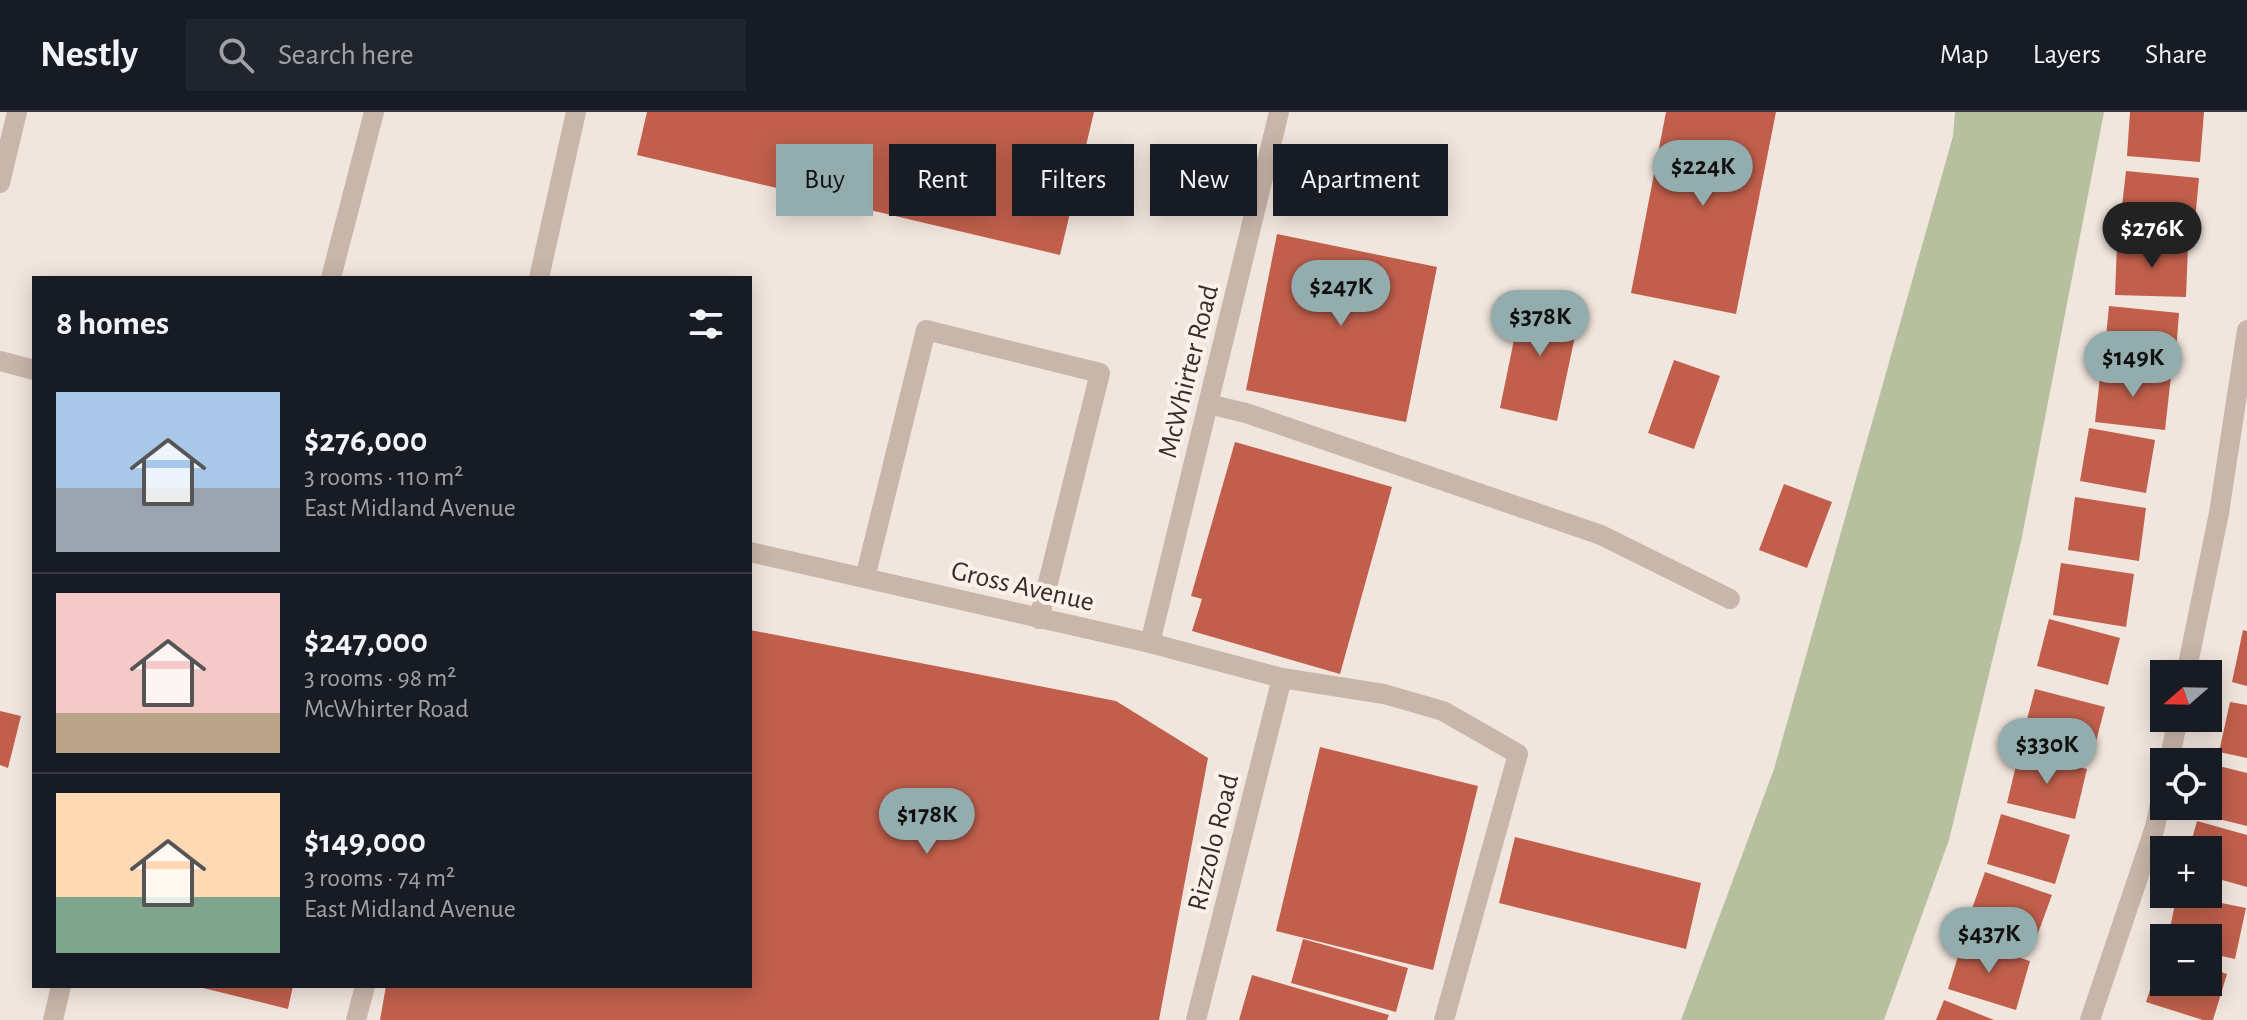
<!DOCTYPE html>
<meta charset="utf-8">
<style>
body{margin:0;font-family:"Alegreya Sans",sans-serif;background:#20242c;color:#f1f3f6;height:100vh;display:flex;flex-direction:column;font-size:30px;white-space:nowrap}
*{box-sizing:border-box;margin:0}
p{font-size:26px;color:#9ea1a6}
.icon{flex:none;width:44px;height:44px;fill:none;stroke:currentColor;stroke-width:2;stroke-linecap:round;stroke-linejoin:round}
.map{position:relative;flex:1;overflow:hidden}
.panel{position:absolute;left:32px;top:164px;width:720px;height:712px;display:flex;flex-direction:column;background:#171b24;border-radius:0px;box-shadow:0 4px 20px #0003}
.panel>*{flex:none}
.hud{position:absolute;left:776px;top:32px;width:760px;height:72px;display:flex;gap:16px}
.needle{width:52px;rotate:250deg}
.buttons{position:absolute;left:2150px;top:548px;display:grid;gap:16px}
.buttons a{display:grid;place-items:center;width:72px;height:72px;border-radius:0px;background:#171b24;box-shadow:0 4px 20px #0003;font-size:40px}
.price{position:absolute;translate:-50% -68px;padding:0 18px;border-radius:28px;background:#93adae;color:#111;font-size:26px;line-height:52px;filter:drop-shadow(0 2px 4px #0008)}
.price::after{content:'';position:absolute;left:50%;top:48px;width:24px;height:18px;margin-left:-12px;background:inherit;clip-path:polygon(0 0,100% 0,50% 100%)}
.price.current{background:#222;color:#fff}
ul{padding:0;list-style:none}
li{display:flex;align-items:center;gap:24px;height:200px;padding:0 24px}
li+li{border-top:2px solid #363941}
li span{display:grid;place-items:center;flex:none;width:224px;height:160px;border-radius:0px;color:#555}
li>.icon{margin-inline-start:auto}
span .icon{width:96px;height:96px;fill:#fffc;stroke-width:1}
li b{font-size:34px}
h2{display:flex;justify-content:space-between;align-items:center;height:96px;padding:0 24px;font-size:34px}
.chip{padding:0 28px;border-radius:0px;background:#171b24;box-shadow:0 4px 20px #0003;font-size:28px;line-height:72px}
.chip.current{background:#93adae;color:#111}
header{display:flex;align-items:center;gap:48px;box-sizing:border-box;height:112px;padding:0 40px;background:#171b24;border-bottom:2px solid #363941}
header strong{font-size:38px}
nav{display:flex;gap:44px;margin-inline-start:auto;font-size:28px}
.search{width:560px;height:72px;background:#20242c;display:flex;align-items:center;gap:20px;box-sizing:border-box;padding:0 28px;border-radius:0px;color:#9ea1a6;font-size:30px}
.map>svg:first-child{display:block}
</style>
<header>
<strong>Nestly</strong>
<div class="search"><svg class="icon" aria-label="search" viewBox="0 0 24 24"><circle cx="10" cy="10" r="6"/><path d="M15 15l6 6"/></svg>Search here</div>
<nav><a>Map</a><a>Layers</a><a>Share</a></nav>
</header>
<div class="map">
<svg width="2247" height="908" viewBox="0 0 2247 908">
<rect width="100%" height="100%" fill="#f1e6dd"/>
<path fill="#b7c09e" d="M1955,0H2104L2022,425L1949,728L1884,908H1681L1774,657L1953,24Z"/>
<g fill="#c15f4c">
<path d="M647,0H1094L1060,143L637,43Z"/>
<path d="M1666,0H1776L1736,202L1631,181Z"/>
<path d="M2130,0H2204L2200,50L2127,44Z"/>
<path d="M2126,59L2199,66L2194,119L2120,111Z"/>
<path d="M1277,122L1437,155L1406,310L1246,278Z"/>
<path d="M2117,132L2188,134L2186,185L2115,183Z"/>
<path d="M1523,184L1581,196L1557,309L1500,296Z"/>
<path d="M2109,194L2179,201L2175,253L2104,246Z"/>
<path d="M1674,248L1720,264L1694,337L1648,321Z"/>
<path d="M2101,256L2171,264L2165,318L2095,310Z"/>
<path d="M2089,316L2155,328L2146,381L2080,369Z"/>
<path d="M1235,330L1392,375L1340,562L1192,519L1202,487L1191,484Z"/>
<path d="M1784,372L1832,390L1807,456L1759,438Z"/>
<path d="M2075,385L2146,396L2139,449L2068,438Z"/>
<path d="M2061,451L2134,462L2126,515L2053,503Z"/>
<path d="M2049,507L2120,526L2108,573L2037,554Z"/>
<path d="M750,518L1116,589L1208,646L1159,908H380L386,874H750Z"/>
<path d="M2243,518L2247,519V574L2232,570Z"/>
<path d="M2035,577L2105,595L2092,645L2022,626Z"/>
<path d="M2230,590L2247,593V646L2219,640Z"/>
<path d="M0,599L21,604L8,656L0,653Z"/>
<path d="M1320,635L1478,674L1433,858L1276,819Z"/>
<path d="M2019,641L2087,657L2075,707L2007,691Z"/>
<path d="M2215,653L2247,661V714L2202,703L2204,694H2208V680Z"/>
<path d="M2001,702L2070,723L2055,772L1987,752Z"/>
<path d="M2197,709L2247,723V775L2208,764V738H2189Z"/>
<path d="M1515,725L1701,771L1686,837L1499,791Z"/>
<path d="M1985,760L2052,783L2034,832L1968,808Z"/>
<path d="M2177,782L2246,796L2235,847L2208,841V826H2168Z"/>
<path d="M1303,827L1408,856L1396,900L1291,871Z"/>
<path d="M1963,828L2030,849L2016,898L1948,877Z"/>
<path d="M2162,841H2164V870H2208V855L2227,862L2213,908H2203L2146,890Z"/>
<path d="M1252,863L1389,903L1387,908H1239Z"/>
<path d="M195,874H293L288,897Z"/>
<path d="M1944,888L1994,908H1936Z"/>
</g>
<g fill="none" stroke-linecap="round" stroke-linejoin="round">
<g stroke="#c9b6aa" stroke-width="20">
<path d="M0,71L17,0"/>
<path d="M331,166L374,0"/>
<path d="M0,249L34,258"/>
<path d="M1208,292L1246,301L1601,423L1730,487"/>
<path d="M865,466L926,218L1100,261L1039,507"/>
<path d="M1282,566L1384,582L1443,599L1518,642L1444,908"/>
<path d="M53,908L61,874"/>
</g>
<g stroke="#c9b6aa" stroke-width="20">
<path d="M539,166L576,0"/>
<path d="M750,440L1150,531L1282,566L1196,908"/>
<path d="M1150,531L1279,0"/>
<path d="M2186,562L2219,401L2247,218"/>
<path d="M2169,650L2178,606"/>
<path d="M356,908L365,874"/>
<path d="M2090,908L2155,715L2164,673"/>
</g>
</g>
<g text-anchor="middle" stroke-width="8" stroke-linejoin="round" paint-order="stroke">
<g font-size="28" fill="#372c29" stroke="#f9f1ea">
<text transform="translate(1187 259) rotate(-76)" y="10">McWhirter Road</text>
<text transform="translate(1023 473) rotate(13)" y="10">Gross Avenue</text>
<text transform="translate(1212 730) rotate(-76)" y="10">Rizzolo Road</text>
</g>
</g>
</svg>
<div class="buttons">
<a><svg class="needle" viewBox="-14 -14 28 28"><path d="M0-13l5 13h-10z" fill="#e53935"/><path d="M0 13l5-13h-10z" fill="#9ea1a6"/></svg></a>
<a><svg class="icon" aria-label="locate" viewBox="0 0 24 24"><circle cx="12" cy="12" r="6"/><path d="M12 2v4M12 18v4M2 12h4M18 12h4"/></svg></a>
<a>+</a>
<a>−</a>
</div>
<b class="price" style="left:1703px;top:96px">$224K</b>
<b class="price current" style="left:2152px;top:158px">$276K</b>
<b class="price" style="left:1341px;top:216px">$247K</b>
<b class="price" style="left:1540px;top:246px">$378K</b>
<b class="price" style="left:2133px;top:287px">$149K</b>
<b class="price" style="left:2047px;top:674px">$330K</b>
<b class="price" style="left:927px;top:744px">$178K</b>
<b class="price" style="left:1989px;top:863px">$437K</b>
<div class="hud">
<a class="chip current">Buy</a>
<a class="chip">Rent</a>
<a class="chip">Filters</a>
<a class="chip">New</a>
<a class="chip">Apartment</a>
</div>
<section class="panel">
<h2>8 homes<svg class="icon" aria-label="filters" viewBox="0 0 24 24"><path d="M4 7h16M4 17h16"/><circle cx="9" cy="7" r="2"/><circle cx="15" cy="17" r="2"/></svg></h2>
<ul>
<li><span style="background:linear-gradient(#a9c7e8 60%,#9aa5b1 0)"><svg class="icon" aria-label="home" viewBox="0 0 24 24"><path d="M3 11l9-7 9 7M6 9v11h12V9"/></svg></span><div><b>$276,000</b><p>3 rooms · 110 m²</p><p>East Midland Avenue</p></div></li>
<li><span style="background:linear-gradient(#f6c9c9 75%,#b9a48a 0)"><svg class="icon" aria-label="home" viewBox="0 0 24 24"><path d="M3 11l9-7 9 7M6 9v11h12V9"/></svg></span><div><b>$247,000</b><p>3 rooms · 98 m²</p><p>McWhirter Road</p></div></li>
<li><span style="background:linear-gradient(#ffd9b3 65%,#7fa58c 0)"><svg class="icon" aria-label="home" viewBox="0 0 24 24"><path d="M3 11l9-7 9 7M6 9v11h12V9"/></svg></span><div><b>$149,000</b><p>3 rooms · 74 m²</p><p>East Midland Avenue</p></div></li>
</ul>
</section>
</div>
